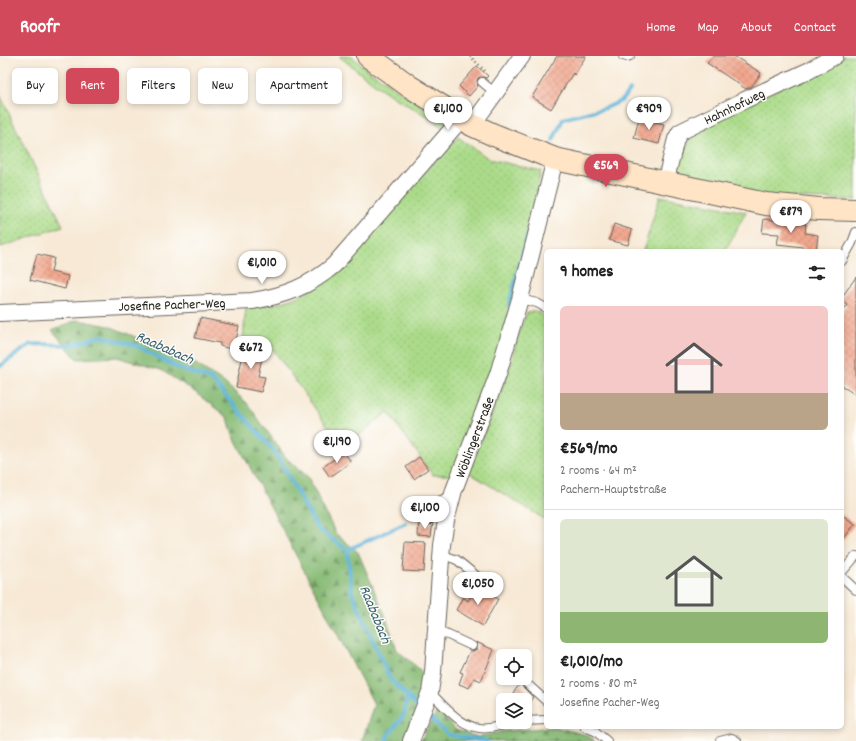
<!DOCTYPE html>
<meta charset="utf-8">
<style>
body{margin:0;font-family:Dekko,sans-serif;background:#f2f2f2;color:#222;height:100vh;display:flex;flex-direction:column;font-size:15px;white-space:nowrap}
*{box-sizing:border-box;margin:0}
p{font-size:13px;color:#767676}
.icon{flex:none;width:22px;height:22px;fill:none;stroke:currentColor;stroke-width:2;stroke-linecap:round;stroke-linejoin:round}
.map{position:relative;flex:1;overflow:hidden}
.sheet{position:absolute;left:544px;top:193px;width:300px;height:480px;display:flex;flex-direction:column;background:#fff;border-radius:6px;box-shadow:0 2px 6px #0003}
.sheet>*{flex:none}
.hud{position:absolute;left:12px;top:12px;width:380px;height:36px;display:flex;gap:8px}
.controls{position:absolute;left:496px;top:593px;display:grid;gap:8px}
.controls a{display:grid;place-items:center;width:36px;height:36px;border-radius:6px;background:#fff;box-shadow:0 2px 6px #0003;font-size:20px}
.price{position:absolute;translate:-50% -34px;padding:0 9px;border-radius:14px;background:#fff;color:#222;font-size:13px;line-height:26px;filter:drop-shadow(0 1px 2px #0008)}
.price::after{content:'';position:absolute;left:50%;top:24px;width:12px;height:9px;margin-left:-6px;background:inherit;clip-path:polygon(0 0,100% 0,50% 100%)}
.price.active{background:#d1495b;color:#fff}
ul{padding:0;list-style:none}
li{display:grid;align-content:center;gap:8px;height:212px;padding:0 16px}
li+li{border-top:1px solid #e0e0e0}
li span{display:grid;place-items:center;height:124px;border-radius:6px;color:#555}
li>.icon{margin-inline-start:auto}
span .icon{width:72px;height:72px;fill:#fffc;stroke-width:1}
li b{font-size:17px}
h2{display:flex;justify-content:space-between;align-items:center;height:48px;padding:0 16px;font-size:17px}
.pill{padding:0 14px;border-radius:6px;background:#fff;box-shadow:0 2px 6px #0003;font-size:14px;line-height:36px}
.pill.active{background:#d1495b;color:#fff}
header{display:flex;align-items:center;gap:24px;box-sizing:border-box;height:56px;padding:0 20px;background:#d1495b;color:#fff}
header strong{font-size:19px}
nav{display:flex;gap:22px;margin-inline-start:auto;font-size:14px}
.map>svg:first-child{display:block}
</style>
<header>
<strong>Roofr</strong>
<nav><a>Home</a><a>Map</a><a>About</a><a>Contact</a></nav>
</header>
<div class="map">
<svg width="856" height="685" viewBox="0 0 856 685">
<defs>
<pattern id="grass-dots" width="8" height="8" patternUnits="userSpaceOnUse"><rect width="8" height="8" fill="#abdb8a"/><path d="M2 2h.1M6 6h.1" fill="none" stroke="#93bb76" stroke-width="1.8" stroke-linecap="round"/></pattern>
<pattern id="forest-firs" width="22" height="20" patternUnits="userSpaceOnUse"><rect width="22" height="20" fill="#88bb76"/><path d="M5 1l3.5 6h-7zM16 11l3.5 6h-7z" fill="#6e9760"/></pattern>
<pattern id="building-cross-hatch" width="8" height="8" patternUnits="userSpaceOnUse"><rect width="8" height="8" fill="#f2a88f"/><path d="M0 0l8 8M0 8l8-8" fill="none" stroke="#cf907b"/></pattern>
</defs>
<rect width="100%" height="100%" fill="#fdfcf7"/>
<filter id="ink" filterUnits="userSpaceOnUse"><feTurbulence type="fractalNoise" baseFrequency=".025" numOctaves="2"/><feDisplacementMap in="SourceGraphic" scale="8" xChannelSelector="R" yChannelSelector="G"/><feConvolveMatrix kernelMatrix="1 2 1 2 8 2 1 2 1" color-interpolation-filters="sRGB"/></filter>
<filter id="wash" filterUnits="userSpaceOnUse"><feTurbulence type="fractalNoise" baseFrequency=".012" numOctaves="4" result="noise"/><feDisplacementMap in="SourceGraphic" scale="16" xChannelSelector="R" yChannelSelector="G"/><feGaussianBlur stdDeviation="0.9" result="paint"/><feColorMatrix in="noise" values="0 0 0 0 0 0 0 0 0 0 0 0 0 0 0 0 0 1.4 0 .05"/><feComposite in="paint" operator="in"/></filter>
<g filter="url(#wash)">
<rect width="100%" height="100%" fill="#f7e9d5"/>
<g fill="url(#grass-dots)" stroke="#647c53">
<path d="M339,0H351L368,14L445,65V74C430,60 411,52 395,42C375,29 357,15 339,0Z"/>
<path d="M844,0H856V144L768,141L676,123V110L693,80L730,57Z"/>
<path d="M0,39L63,170L1,191L0,184Z"/>
<path d="M458,81L489,103L541,115L514,243L488,333L454,419H433L388,356L343,392L270,289L243,283L246,251L280,247L302,239L335,217L400,143Z"/>
<path d="M660,140L746,156L725,195H643Z"/>
<path d="M535,255L546,260V464L468,416C482,382 497,348 509,313C515,294 518,274 527,257Z"/>
</g>
<g fill="url(#forest-firs)" stroke="#526c49">
<path d="M77,264L109,270L186,302L221,324L247,347L287,403L308,421L336,478L358,496L385,559L397,594L426,619L424,638L405,685H362L374,648L233,379L228,362L191,333L161,314L117,301L77,303L52,274Z"/>
<path d="M438,655L456,674L478,681L505,675L555,671L587,679L595,685H420Z"/>
</g>
<g fill="none" stroke-linecap="round" stroke-linejoin="round">
<g stroke="#5bb3d8" stroke-width="4">
<path d="M553,84L563,63L606,52L621,45L630,34"/>
<path d="M509,249L528,178"/>
<path d="M0,310L31,288L71,289L101,280L137,290L180,313L211,323L275,396L317,472L347,494L352,537L390,623L419,652"/>
<path d="M347,494L406,467"/>
<path d="M426,658L449,679L487,685"/>
<path d="M386,685L387,681L404,659L407,642"/>
</g>
</g>
<g id="blocks">
<g fill="url(#building-cross-hatch)">
<path d="M557,0H586L574,19L573,17L551,53L532,41Z"/>
<path d="M713,0H734L761,17L752,30L746,33L707,7Z"/>
<path d="M477,10L488,20L486,22L483,21L478,22L477,25L478,30L469,40L459,30Z"/>
<path d="M639,62L664,68L659,88L634,82Z"/>
<path d="M764,163L806,168L805,177L818,179L816,195H803V191L777,188L779,178L762,177Z"/>
<path d="M614,168L632,174L628,189L609,184Z"/>
<path d="M37,198L54,202L51,216L68,220L65,233L30,224Z"/>
<path d="M856,221V339L842,330V256L847,249L842,245V241Z"/>
<path d="M200,262L239,270L234,294L220,290V287L195,282Z"/>
<path d="M245,289L264,293L258,320L265,321L261,336L236,331Z"/>
<path d="M344,396L351,406L330,421L323,411Z"/>
<path d="M419,401L428,413L414,423L406,411Z"/>
<path d="M842,459L855,468L842,485Z"/>
<path d="M419,464L423,469L426,470H429L433,466L431,481L418,480Z"/>
<path d="M405,486L426,487L424,516L403,515Z"/>
<path d="M477,530L498,543L483,570L456,554L463,541L468,545Z"/>
<path d="M476,586L494,594L481,625L474,622L469,632L459,628L463,617L460,616L470,595H473L477,593V589Z"/>
<path d="M520,628L533,641L527,649L525,647V644H522L513,637Z"/>
</g>
</g>
</g>
<g filter="url(#ink)">
<use href="#blocks" fill-opacity="0" stroke="#69645d" stroke-width="1"/>
<g fill="none" stroke-linecap="round" stroke-linejoin="round">
<g stroke="#69645d" stroke-width="10">
<g id="service">
<path d="M623,0L627,1L630,0"/>
<path d="M482,26L495,37"/>
<path d="M842,205L852,187L856,176"/>
<path d="M520,243L537,247L546,252"/>
<path d="M426,465C433,454 437,441 452,441"/>
<path d="M441,498L457,504L484,526"/>
<path d="M842,516L856,500"/>
<path d="M842,521L856,534"/>
<path d="M436,575L448,579L472,590"/>
<path d="M525,626L546,645"/>
<path d="M430,636C445,651 464,676 489,672C499,671 509,667 520,666"/>
<path d="M525,665L546,664"/>
<path d="M585,671L595,675L607,685"/>
<path d="M720,685L732,682L737,685"/>
</g>
</g>
<g stroke="#69645d" stroke-width="18">
<g id="minor">
<path d="M472,69L522,0"/>
<path d="M665,127L676,83L680,76L745,44L810,14L835,0"/>
<path d="M0,257L252,245C284,240 310,230 334,209L461,63"/>
<path d="M411,685L430,636L433,616L442,489L446,465L454,434L498,318L520,243L555,103"/>
</g>
</g>
<g stroke="#69645d" stroke-width="24">
<path id="secondary" d="M368,0L409,30L472,69L494,79L555,103L766,148L819,153L856,154"/>
</g>
<path stroke="#69645d" stroke-width="2.5" stroke-dasharray="1 3" stroke-linecap="butt" d="M470,0L486,16"/>
<use href="#service" stroke="#fff" stroke-width="8"/>
<use href="#minor" stroke="#fff" stroke-width="16"/>
<use href="#secondary" stroke="#ffe4c6" stroke-width="22"/>
</g>
</g>
<g text-anchor="middle" stroke-width="3" stroke-linejoin="round" paint-order="stroke">
<g font-size="14" fill="#1c1c1c" stroke="#fdfcf7">
<text transform="translate(734 50) rotate(-26)" y="5">Hahnhofweg</text>
<text transform="translate(172 248) rotate(-2)" y="5">Josefine Pacher-Weg</text>
<text transform="translate(474 381) rotate(-69)" y="5">Wöblingerstraße</text>
</g>
<g font-size="15" font-style="italic" fill="#386071" stroke="#fdfcf7">
<text transform="translate(165 291) rotate(24)" y="5">Raababach</text>
<text transform="translate(376 558) rotate(68)" y="5">Raababach</text>
</g>
</g>
</svg>
<div class="controls">
<a><svg class="icon" aria-label="locate" viewBox="0 0 24 24"><circle cx="12" cy="12" r="6"/><path d="M12 2v4M12 18v4M2 12h4M18 12h4"/></svg></a>
<a><svg class="icon" aria-label="layers" viewBox="0 0 24 24"><path d="M12 4l9 5-9 5-9-5zM3 14l9 5 9-5"/></svg></a>
</div>
<b class="price" style="left:448px;top:75px">€1,100</b>
<b class="price" style="left:649px;top:75px">€909</b>
<b class="price active" style="left:606px;top:132px">€569</b>
<b class="price" style="left:791px;top:178px">€879</b>
<b class="price" style="left:262px;top:229px">€1,010</b>
<b class="price" style="left:251px;top:314px">€672</b>
<b class="price" style="left:337px;top:408px">€1,190</b>
<b class="price" style="left:425px;top:474px">€1,100</b>
<b class="price" style="left:478px;top:550px">€1,050</b>
<div class="hud">
<a class="pill">Buy</a>
<a class="pill active">Rent</a>
<a class="pill">Filters</a>
<a class="pill">New</a>
<a class="pill">Apartment</a>
</div>
<section class="sheet">
<h2>9 homes<svg class="icon" aria-label="filters" viewBox="0 0 24 24"><path d="M4 7h16M4 17h16"/><circle cx="9" cy="7" r="2"/><circle cx="15" cy="17" r="2"/></svg></h2>
<ul>
<li><span style="background:linear-gradient(#f6c9c9 70%,#b9a48a 0)"><svg class="icon" aria-label="home" viewBox="0 0 24 24"><path d="M3 11l9-7 9 7M6 9v11h12V9"/></svg></span><div><b>€569/mo</b><p>2 rooms · 64 m²</p><p>Pachern-Hauptstraße</p></div></li>
<li><span style="background:linear-gradient(#dfe7d0 75%,#8fb573 0)"><svg class="icon" aria-label="home" viewBox="0 0 24 24"><path d="M3 11l9-7 9 7M6 9v11h12V9"/></svg></span><div><b>€1,010/mo</b><p>2 rooms · 80 m²</p><p>Josefine Pacher-Weg</p></div></li>
</ul>
</section>
</div>
